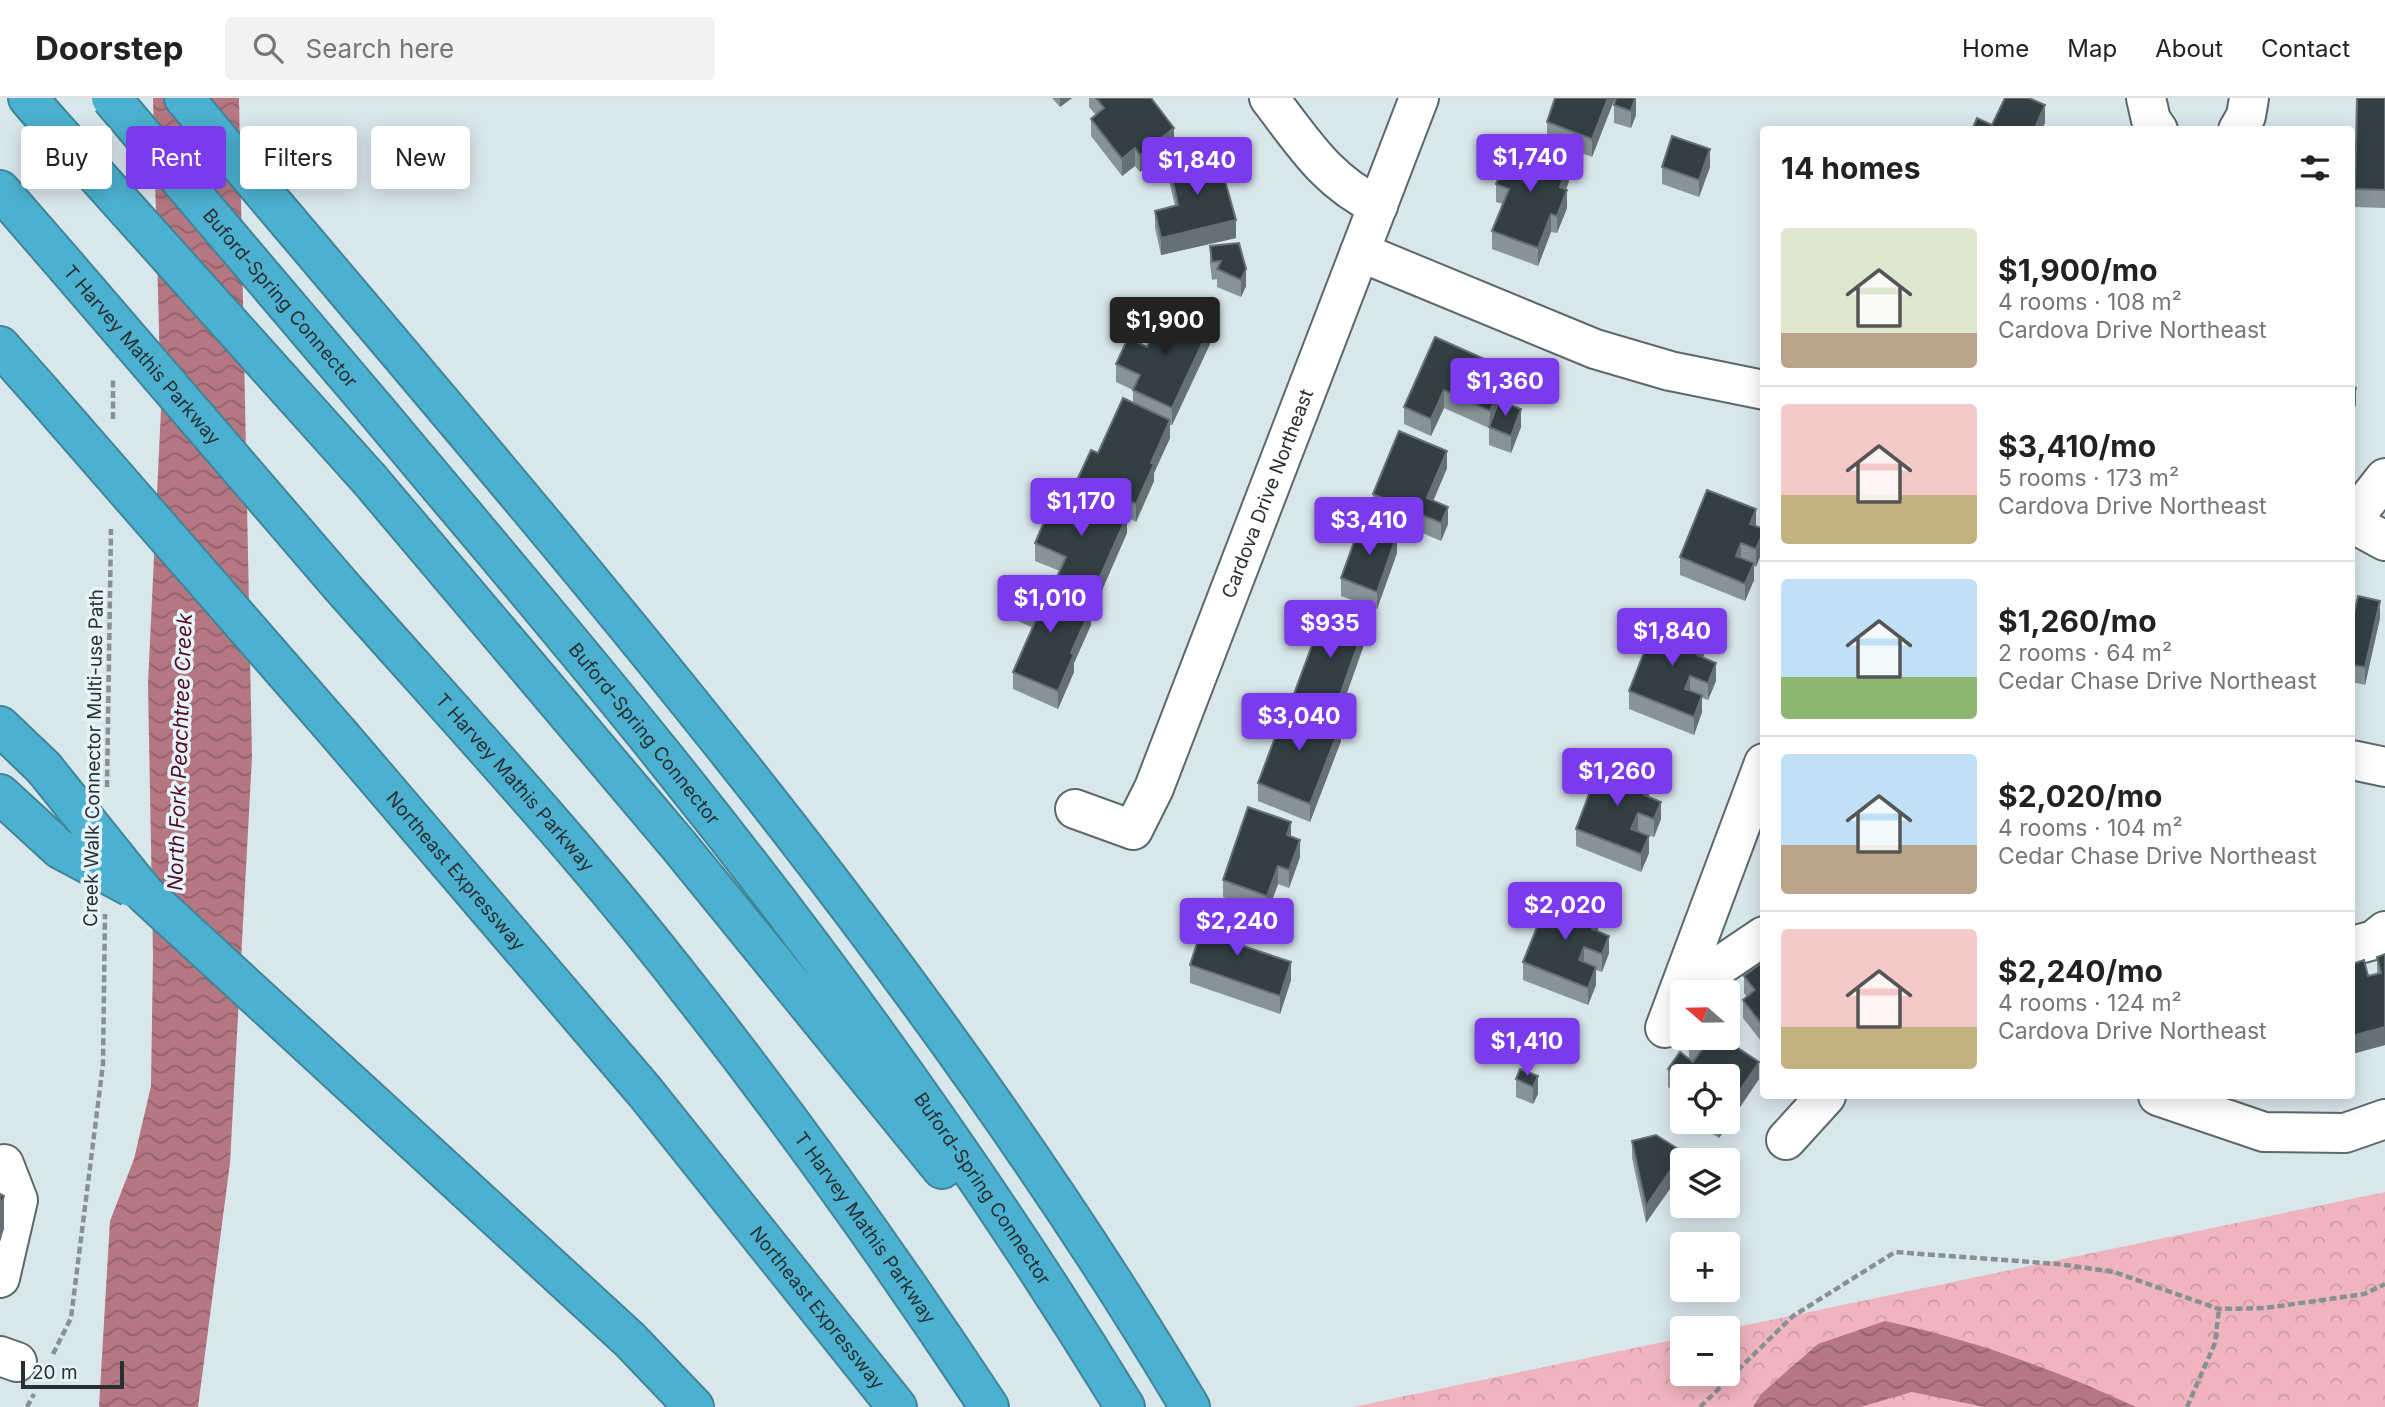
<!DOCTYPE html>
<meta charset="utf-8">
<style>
body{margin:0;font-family:Inter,sans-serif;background:#f2f2f2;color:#222;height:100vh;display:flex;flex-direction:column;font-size:26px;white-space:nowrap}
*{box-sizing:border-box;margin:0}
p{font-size:23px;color:#767676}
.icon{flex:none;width:38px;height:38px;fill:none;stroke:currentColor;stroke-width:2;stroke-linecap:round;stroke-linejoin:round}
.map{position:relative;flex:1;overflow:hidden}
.details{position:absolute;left:1760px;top:28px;width:595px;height:973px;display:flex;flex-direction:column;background:#fff;border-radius:7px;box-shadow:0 4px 18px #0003}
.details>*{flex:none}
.top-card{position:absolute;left:21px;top:28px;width:665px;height:63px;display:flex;gap:14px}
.needle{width:46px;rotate:290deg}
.controls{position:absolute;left:1670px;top:882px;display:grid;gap:14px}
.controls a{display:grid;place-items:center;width:70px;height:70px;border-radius:7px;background:#fff;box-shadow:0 4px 18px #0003;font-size:35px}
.scale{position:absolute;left:21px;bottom:18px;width:103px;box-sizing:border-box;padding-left:7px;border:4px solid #2a2f31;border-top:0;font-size:19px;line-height:24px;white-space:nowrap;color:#2a2f31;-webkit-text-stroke:5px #e5f4f9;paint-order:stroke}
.price{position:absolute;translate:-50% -60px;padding:0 16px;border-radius:7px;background:#7c3aed;color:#fff;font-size:23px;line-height:46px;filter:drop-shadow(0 2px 4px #0008)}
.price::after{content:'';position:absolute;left:50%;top:42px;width:21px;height:16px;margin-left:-10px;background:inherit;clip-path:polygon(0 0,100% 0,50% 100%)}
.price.active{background:#222;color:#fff}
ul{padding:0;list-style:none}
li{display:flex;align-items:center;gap:21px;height:175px;padding:0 21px}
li+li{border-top:2px solid #e0e0e0}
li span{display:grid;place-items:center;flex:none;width:196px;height:140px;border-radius:7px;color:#555}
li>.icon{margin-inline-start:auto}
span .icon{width:84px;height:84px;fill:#fffc;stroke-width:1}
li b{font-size:30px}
h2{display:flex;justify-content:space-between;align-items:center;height:84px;padding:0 21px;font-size:30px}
.pill{padding:0 24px;border-radius:7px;background:#fff;box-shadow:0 4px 18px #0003;font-size:24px;line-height:63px}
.pill.active{background:#7c3aed;color:#fff}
header{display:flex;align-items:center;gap:42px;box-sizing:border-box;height:98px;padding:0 35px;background:#fff;border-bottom:2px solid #e0e0e0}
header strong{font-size:33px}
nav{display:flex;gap:38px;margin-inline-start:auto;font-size:24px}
.search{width:490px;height:63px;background:#f2f2f2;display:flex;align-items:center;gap:18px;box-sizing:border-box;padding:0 24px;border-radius:7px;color:#767676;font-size:26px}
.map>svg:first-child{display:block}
</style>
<header>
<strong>Doorstep</strong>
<div class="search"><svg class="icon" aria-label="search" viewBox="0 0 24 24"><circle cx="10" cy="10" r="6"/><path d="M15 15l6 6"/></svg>Search here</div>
<nav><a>Home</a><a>Map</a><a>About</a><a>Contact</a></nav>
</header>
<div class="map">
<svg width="2385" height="1309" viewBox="0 0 2385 1309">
<defs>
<pattern id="forest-crowns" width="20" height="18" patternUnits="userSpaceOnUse" patternTransform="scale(1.75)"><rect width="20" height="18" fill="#f0b4be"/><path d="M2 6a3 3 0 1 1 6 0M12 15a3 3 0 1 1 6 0" fill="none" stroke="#ce9ba4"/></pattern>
<pattern id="water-waves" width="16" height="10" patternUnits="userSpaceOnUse" patternTransform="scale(1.75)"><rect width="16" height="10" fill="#b57781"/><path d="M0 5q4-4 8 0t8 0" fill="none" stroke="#93626a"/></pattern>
</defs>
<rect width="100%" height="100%" fill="#d8e7ec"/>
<path fill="url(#forest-crowns)" d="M2385,1094V1309H1353L1682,1240V1276H1727V1231Z"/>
<g fill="url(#water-waves)">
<path d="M153,0H239L252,659L230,1065L198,1309H99L110,1123L134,1061L151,988L153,856L148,586L161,311Z"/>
<path d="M1885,1223C1971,1241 2056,1272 2136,1309H1984L1912,1294L1860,1309H1753L1761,1296L1818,1246Z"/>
</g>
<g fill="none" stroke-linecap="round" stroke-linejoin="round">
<g stroke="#5b686d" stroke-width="42">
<g id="minor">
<path d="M1269,0C1303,44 1326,83 1378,108"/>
<path d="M2146,0L2151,22L2158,32"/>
<path d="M2238,32L2246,18L2249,0"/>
<path d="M1360,154L1595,251L1670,273L1764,292"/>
<path d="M2352,422L2385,380"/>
<path d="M2352,425L2385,443"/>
<path d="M2352,662L2385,669"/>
<path id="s1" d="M1075,711L1133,732L1154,690L1419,0"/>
<path d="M2352,848L2374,842L2385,833"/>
<path d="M1678,896L1764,838"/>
<path d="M1665,930L1764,665"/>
<path d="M2158,998L2264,1034L2345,1035L2385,1021"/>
<path d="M1786,1042L1826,998"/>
<path d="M0,1180L18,1102L4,1066"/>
<path d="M0,1258L17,1264"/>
</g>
</g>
<g stroke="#408498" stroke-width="42">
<g id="highway">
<path d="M28,0L46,21"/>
<path d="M184,0C537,421 908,835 1190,1309"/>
<path d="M0,92L66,168"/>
<path d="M0,248L41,294"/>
<path id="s2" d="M375,311C470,425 567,538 660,654C828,862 985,1081 1125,1309"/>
<path d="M370,382L680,749L942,1071"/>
<path id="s3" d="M342,489C459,621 579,750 687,889C794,1025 894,1165 989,1309"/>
<path d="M0,628L44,670"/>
<path id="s4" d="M339,636L645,994L897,1309"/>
<path d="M0,696L60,751"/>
<path d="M145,796L630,1242L694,1309"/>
</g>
</g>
<g stroke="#869194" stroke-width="4.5" stroke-dasharray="7 3.5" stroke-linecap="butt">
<path d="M113,321V281"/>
<path d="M107,689L111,431"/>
<path d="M53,1256L71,1220L103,966L105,816"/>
<path d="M27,1309L34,1296"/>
<path d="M1700,1309L1793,1218L1895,1154L2058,1166L2114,1174L2219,1211L2266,1210L2364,1196L2385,1186"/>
<path d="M2187,1309L2215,1245L2219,1211"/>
</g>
<use href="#minor" stroke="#fff" stroke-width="38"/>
<use href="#highway" stroke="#4cb1d0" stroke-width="38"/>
<g stroke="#408498" stroke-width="42" stroke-linecap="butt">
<g id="highway-bridge">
<path id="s5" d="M111,0L375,311"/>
<path d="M46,21L370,382"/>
<path id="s6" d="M66,168L342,489"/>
<path d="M41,294L339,636"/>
<path d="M44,670L145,796"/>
<path d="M60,751L131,789"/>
</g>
</g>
<use href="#highway-bridge" stroke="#4cb1d0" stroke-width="38"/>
</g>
<g fill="#869398">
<path d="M1052,0H1072L1060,9Z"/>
<path d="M1089,0H1151L1174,48L1140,74L1135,68L1122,78L1091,38V21L1096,17L1089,9Z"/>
<path d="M1555,0H1615L1592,59L1547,42V24Z"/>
<path d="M1636,0V17L1631,30L1614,25V7Z"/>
<path d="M2385,0V110L2355,109V91Z"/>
<path d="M1169,65L1236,140L1161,157L1155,130V113L1175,108L1169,83Z"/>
<path d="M1662,69H1710L1699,99L1662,86Z"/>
<path d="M1569,83L1566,92L1567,110L1557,135L1551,134L1538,168L1492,151V133L1503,106L1496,104V86Z"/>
<path d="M1210,148L1246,171V188L1241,199L1217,189V181L1212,182L1210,166Z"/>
<path d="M1435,239L1509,290L1503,304L1521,329L1511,355L1489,347V330L1444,310L1431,338L1404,326V309Z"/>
<path d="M1210,246L1172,327H1170V340L1154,375V383L1136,424L1127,419V435L1092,515L1091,514V527L1074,565V574L1058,611L1013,591V574L1033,530L1016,522V505L1056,494V481L1060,473L1035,463V445L1078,397V380L1098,355L1133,305V292L1116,284V266L1147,249Z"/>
<path d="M1447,370L1433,403L1448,426L1441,443L1373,414V396Z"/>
<path d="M1756,428L1764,449L1756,469L1754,468V482L1745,503L1680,477V459Z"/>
<path d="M1397,455L1377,511L1341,498V480Z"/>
<path d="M2352,515L2380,520L2365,587L2352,584Z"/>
<path d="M1365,544L1336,624L1341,643L1310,724L1258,703V685L1294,608V596Z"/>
<path d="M1704,556L1703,560L1716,583L1708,602L1702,600V614L1694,637L1629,611V593Z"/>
<path d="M1649,699L1661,721L1654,739L1638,733L1649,755L1641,774L1576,748V731Z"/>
<path d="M1291,738L1300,759L1289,790L1278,786L1267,816L1223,799V782Z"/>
<path d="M1598,833L1609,855L1602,874L1596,872V887L1588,907L1523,882V864Z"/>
<path d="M1241,844L1240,847L1291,882L1280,916L1190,885V867Z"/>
<path d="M2385,856V947L2352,956V866L2368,878L2377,876V859Z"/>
<path d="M1764,871V947L1743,920V902L1747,899L1744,895V878Z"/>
<path d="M1689,943L1759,981L1719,1040L1694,1024H1727L1682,978V1015L1676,1011V994L1668,989V971L1689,961Z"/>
<path d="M1538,978V996L1533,1006L1516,999V981Z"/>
<path d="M1632,1043L1683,1062L1646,1125L1632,1060Z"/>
</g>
<g fill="#647176">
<path d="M1060,0H1072L1060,9Z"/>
<path d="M1608,0H1615L1592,59V41Z"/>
<path d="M1636,0V17L1631,30V13Z"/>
<path d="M2045,7V25L2042,32H2034Z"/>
<path d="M1174,30V48L1140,74V57Z"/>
<path d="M1135,50V68L1122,78V61Z"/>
<path d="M1710,51V69L1699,99V82Z"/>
<path d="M1569,66V83L1560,107V89Z"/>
<path d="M1567,92V110L1557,135V118Z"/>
<path d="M1551,116V134L1538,168V150Z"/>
<path d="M1236,122V140L1161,157V140Z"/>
<path d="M1246,171V188L1241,199V182Z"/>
<path d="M1210,229V246L1172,327V310Z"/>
<path d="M1509,272V290L1490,331V313Z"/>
<path d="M2356,290V307L2352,317V299Z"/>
<path d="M1444,292V310L1431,338V321Z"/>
<path d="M1521,311V329L1511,355V338Z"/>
<path d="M1170,322V340L1154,375V383L1136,424V406L1151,365Z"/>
<path d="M1447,353V370L1427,418V400Z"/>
<path d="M1448,409V426L1441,443V425Z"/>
<path d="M1756,411V429L1750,426Z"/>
<path d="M1127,418V435L1092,515V497Z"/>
<path d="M1764,431V449L1756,469V451Z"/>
<path d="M1397,437V455L1377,511V494Z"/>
<path d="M1741,445V462L1736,458Z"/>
<path d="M1754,465V482L1745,503V486Z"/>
<path d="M2380,503V520L2365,587V569Z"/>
<path d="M1091,510V527L1074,565V574L1058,611V593L1071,555Z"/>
<path d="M1365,527V544L1335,629V611Z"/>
<path d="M1704,539V556L1697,575V557Z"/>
<path d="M1716,565V583L1708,602V585Z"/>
<path d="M1690,578V595L1685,591Z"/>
<path d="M1702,597V614L1694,637V619Z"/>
<path d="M1341,626V643L1310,724V706Z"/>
<path d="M1649,683V700L1644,697Z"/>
<path d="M1661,704V721L1654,739V721Z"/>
<path d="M1638,715V733L1631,731Z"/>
<path d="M1291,724V742L1287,737Z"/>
<path d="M1649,738V755L1641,774V756Z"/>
<path d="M1300,742V759L1289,790V772Z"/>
<path d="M1278,768V786L1267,816V798Z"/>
<path d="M1598,816V833L1592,831Z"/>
<path d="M1241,826V844L1234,862V845Z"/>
<path d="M1609,838V855L1602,874V856Z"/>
<path d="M1584,849V867L1579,862Z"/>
<path d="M1291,864V882L1280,916V898Z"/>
<path d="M1596,869V887L1588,907V890Z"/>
<path d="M2385,929V947L2352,956V938Z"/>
<path d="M1759,964V981L1719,1040V1024H1727V1011Z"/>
<path d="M1538,978V996L1533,1006V989Z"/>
<path d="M1683,1054L1682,1074L1646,1125V1108Z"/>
<path d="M4,1098V1131L0,1144V1110Z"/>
</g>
<g fill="#333f43" stroke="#647176" stroke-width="2">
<path d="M1096,0H1151L1174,30L1140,57L1135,50L1122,61L1091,21L1104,10Z"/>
<path d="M1555,0H1608L1592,41L1547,24Z"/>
<path d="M1616,0H1635L1631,13L1614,7Z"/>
<path d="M2005,0H2029L2045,7L2034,32H1972L1977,20L1992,27Z"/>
<path d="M2357,0H2385V92L2355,91Z"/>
<path d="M1672,38L1710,51L1699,82L1662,69Z"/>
<path d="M1514,43L1569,66L1560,89L1567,92L1557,118L1551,116L1538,150L1492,133L1509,91L1496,86Z"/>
<path d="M1217,54L1236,122L1161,140L1155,113L1178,107L1169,65Z"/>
<path d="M1239,145L1246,171L1241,182L1217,171L1221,163L1212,164L1210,148Z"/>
<path d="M1167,208L1210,229L1172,310L1133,292L1140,277L1116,266L1128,240L1147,249Z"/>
<path d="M1435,239L1509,272L1490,313L1444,292L1431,321L1404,309Z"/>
<path d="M2352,288L2356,290L2352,299Z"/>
<path d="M1123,300L1170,322L1151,365L1154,366L1136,406L1078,380L1091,352L1098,355Z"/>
<path d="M1499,303L1521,311L1511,338L1489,329Z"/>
<path d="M1399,333L1447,353L1427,400L1448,409L1441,425L1373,396Z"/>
<path d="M1059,389L1127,418L1092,497L1056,481L1066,459L1035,445Z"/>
<path d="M1707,392L1756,411L1750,426L1764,431L1756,451L1741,445L1736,458L1754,465L1745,486L1680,459Z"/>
<path d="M1361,425L1397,437L1377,494L1341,480Z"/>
<path d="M1026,481L1091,510L1071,555L1074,556L1058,593L1013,574L1039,515L1016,505Z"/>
<path d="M2358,498L2380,503L2365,569L2352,567V515H2354Z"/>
<path d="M1325,512L1365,527L1335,611L1294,596Z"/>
<path d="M1657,521L1704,539L1697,557L1716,565L1708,585L1690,578L1685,591L1702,597L1694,619L1629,593Z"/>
<path d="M1288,605L1341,626L1310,706L1258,685Z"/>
<path d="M1601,664L1649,683L1644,697L1661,704L1654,721L1638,715L1631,731L1649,738L1641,756L1576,731Z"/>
<path d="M1248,709L1291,724L1287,737L1300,742L1289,772L1278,768L1267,798L1223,782Z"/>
<path d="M1550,797L1598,816L1592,831L1609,838L1602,856L1584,849L1579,862L1596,869L1588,890L1523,864Z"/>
<path d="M1207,815L1241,826L1234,845L1291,864L1280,898L1190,867Z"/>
<path d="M2385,856V929L2352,938V866L2364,862L2368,878L2381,875L2377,859Z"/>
<path d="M1760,866L1764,871V929L1743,902L1755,892L1744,878Z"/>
<path d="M1692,940H1723L1759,964L1727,1011V978H1682V980L1668,971L1680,954L1693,964L1702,951L1689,943Z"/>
<path d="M1520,971L1538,978L1533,989L1516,981Z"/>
<path d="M1682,985V998L1676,994Z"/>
<path d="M1656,1037L1683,1054L1646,1108L1632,1043Z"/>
<path d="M0,1096L4,1098L0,1110Z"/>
</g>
<g text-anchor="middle" stroke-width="7" stroke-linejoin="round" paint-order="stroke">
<g font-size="19" fill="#2a2f31" stroke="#e5f4f9">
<text dy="7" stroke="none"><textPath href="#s5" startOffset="262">Buford-Spring Connector</textPath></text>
<text dy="7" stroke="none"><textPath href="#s6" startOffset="117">T Harvey Mathis Parkway</textPath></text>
<text dy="7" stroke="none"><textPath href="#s1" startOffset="424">Cardova Drive Northeast</textPath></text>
<text dy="7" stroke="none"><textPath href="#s2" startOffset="422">Buford-Spring Connector</textPath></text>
<text transform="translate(93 660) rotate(-89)" y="7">Creek Walk Connector Multi-use Path</text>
<text dy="7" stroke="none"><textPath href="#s3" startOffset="261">T Harvey Mathis Parkway</textPath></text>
<text dy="7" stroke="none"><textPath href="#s4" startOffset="180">Northeast Expressway</textPath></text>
<text dy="7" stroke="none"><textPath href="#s2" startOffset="989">Buford-Spring Connector</textPath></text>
<text dy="7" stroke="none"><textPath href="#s3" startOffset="828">T Harvey Mathis Parkway</textPath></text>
<text dy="7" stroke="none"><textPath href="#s4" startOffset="747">Northeast Expressway</textPath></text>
</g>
<g font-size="21" font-style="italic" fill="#550822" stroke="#e5f4f9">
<text transform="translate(180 654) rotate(-88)" y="7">North Fork Peachtree Creek</text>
</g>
</g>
</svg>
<div class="controls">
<a><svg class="needle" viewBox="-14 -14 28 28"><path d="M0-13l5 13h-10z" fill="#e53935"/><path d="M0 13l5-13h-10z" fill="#767676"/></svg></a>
<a><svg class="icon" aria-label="locate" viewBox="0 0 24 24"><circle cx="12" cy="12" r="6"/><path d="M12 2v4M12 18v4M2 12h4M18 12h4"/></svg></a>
<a><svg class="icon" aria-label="layers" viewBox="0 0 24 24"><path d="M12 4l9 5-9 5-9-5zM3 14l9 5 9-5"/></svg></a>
<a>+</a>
<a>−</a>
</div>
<div class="scale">20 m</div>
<b class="price" style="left:1530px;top:96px">$1,740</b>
<b class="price" style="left:1197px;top:99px">$1,840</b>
<b class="price active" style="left:1165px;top:259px">$1,900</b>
<b class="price" style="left:1505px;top:320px">$1,360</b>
<b class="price" style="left:1081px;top:440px">$1,170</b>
<b class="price" style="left:1369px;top:459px">$3,410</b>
<b class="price" style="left:1050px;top:537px">$1,010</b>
<b class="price" style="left:1330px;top:562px">$935</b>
<b class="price" style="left:1672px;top:570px">$1,840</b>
<b class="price" style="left:1299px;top:655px">$3,040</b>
<b class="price" style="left:1617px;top:710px">$1,260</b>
<b class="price" style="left:1565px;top:844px">$2,020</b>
<b class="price" style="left:1237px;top:860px">$2,240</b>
<b class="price" style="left:1527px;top:980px">$1,410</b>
<div class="top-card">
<a class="pill">Buy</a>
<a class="pill active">Rent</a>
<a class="pill">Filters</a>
<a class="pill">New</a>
</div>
<section class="details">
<h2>14 homes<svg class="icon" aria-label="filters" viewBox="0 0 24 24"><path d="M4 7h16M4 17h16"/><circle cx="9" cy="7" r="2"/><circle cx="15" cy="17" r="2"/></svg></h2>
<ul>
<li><span style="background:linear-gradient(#dfe7d0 75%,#b9a48a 0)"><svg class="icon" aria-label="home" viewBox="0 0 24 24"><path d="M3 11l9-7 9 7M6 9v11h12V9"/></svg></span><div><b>$1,900/mo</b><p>4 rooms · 108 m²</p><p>Cardova Drive Northeast</p></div></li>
<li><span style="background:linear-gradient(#f6c9c9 65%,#c2b280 0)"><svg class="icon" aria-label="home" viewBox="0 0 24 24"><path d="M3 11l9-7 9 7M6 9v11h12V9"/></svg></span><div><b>$3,410/mo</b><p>5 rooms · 173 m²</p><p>Cardova Drive Northeast</p></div></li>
<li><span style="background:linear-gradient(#bfe0f5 70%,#8fb573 0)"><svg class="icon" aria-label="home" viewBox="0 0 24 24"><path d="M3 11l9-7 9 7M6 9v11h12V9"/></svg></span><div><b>$1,260/mo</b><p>2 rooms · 64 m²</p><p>Cedar Chase Drive Northeast</p></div></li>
<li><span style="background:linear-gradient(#bfe0f5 65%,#b9a48a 0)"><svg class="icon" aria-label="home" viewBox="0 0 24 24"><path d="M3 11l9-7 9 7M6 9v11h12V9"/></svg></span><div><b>$2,020/mo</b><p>4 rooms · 104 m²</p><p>Cedar Chase Drive Northeast</p></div></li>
<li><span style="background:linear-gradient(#f6c9c9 70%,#c2b280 0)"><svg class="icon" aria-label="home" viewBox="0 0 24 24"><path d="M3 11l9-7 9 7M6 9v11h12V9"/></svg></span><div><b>$2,240/mo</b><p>4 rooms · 124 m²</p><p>Cardova Drive Northeast</p></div></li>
</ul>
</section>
</div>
